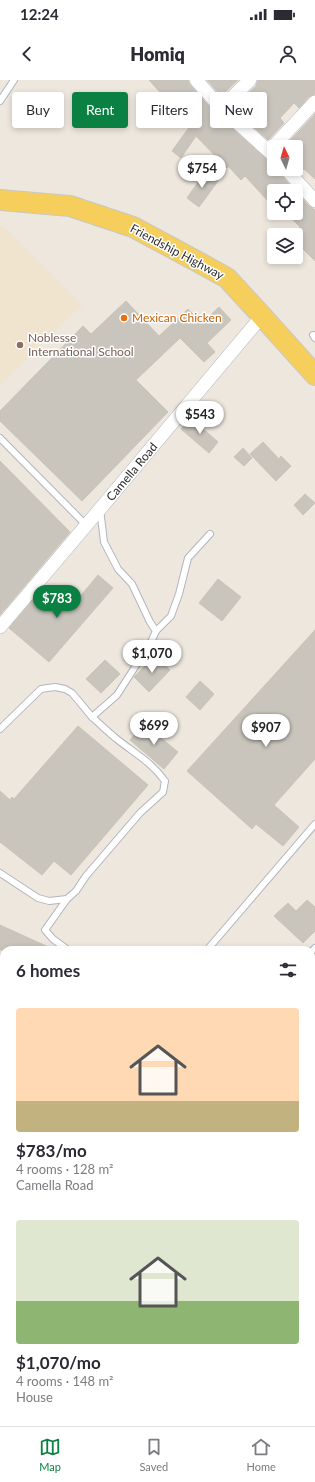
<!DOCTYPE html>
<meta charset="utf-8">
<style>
body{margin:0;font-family:Lato,sans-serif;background:#f2f2f3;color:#2b2b33;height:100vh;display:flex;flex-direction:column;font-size:15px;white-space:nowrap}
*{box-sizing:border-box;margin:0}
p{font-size:13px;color:#7c7c81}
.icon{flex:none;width:22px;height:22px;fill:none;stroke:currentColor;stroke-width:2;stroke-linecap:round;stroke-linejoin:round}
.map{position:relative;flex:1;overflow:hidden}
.sheet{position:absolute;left:0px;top:866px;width:315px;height:480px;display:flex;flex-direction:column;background:#fff;border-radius:12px 12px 0 0;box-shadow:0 2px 6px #0003}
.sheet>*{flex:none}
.hud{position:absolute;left:12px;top:12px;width:291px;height:36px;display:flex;gap:8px}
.needle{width:26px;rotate:355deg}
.buttons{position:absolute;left:267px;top:60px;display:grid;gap:8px}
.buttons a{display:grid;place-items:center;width:36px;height:36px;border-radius:4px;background:#fff;box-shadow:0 2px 6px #0003;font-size:20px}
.price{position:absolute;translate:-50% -34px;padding:0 9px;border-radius:14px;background:#fff;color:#222;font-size:13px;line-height:26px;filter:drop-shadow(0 1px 2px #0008)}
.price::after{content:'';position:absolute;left:50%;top:24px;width:12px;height:9px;margin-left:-6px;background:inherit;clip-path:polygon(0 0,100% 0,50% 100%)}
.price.selected{background:#0b8043;color:#fff}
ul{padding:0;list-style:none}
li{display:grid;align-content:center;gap:8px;height:212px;padding:0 16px}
li span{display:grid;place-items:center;height:124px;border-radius:4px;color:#555}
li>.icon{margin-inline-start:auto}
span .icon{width:72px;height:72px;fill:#fffc;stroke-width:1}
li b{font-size:17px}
h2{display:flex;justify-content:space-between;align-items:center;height:48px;padding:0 16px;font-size:17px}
.tag{padding:0 14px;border-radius:4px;background:#fff;box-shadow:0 2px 6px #0003;font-size:14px;line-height:36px}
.tag.selected{background:#0b8043;color:#fff}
.status{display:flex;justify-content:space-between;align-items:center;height:28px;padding:0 20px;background:#fff;direction:ltr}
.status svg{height:11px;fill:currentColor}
header{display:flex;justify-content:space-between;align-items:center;height:52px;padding:0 16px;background:#fff;font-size:18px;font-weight:800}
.dock{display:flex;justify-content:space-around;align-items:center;height:56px;border-top:1px solid #e1e1e2;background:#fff;font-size:11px;color:#7c7c81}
.dock a{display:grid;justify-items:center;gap:2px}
.dock .selected{color:#0b8043}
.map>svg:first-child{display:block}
</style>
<div class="status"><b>12:24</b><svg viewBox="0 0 49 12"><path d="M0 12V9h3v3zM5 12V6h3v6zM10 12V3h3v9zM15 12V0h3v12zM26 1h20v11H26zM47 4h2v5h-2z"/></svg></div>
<header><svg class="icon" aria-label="back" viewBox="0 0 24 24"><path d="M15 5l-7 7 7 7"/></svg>Homiq<svg class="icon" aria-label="person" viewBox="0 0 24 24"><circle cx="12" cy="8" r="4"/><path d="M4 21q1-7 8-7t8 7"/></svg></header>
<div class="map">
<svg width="315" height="1346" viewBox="0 0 315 1346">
<rect width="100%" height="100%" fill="#eee7de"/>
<path fill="#f0e4ce" d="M0,146H3L82,225L0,305Z"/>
<g fill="#c9c5bd" stroke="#cac3b8">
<path d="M149,0H188L190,5L215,33L272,84L274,86V89H278L280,94L295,111H274V118L268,123V121L245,96L241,100L228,86L227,88L196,56L181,78L172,71L190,46Z"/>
<path d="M207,0H238L221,16Z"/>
<path d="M258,0H315V14L309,17L299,28L294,23L280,38L284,43L268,60L247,41L259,29L245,16L256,6Z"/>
<path d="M315,34V99L304,89L300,93L296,88V67H284Z"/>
<path d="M205,92L218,101L199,127L187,118Z"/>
<path d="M296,112L309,126L315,130V181L296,162V151L300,147L286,133H296Z"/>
<path d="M126,221L159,256L188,229L202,243L219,227L231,240L207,263L215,272L204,282L180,258L136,300L168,332L82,421L0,341V331L83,246L91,254Z"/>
<path d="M191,338L218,362L209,373L181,349Z"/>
<path d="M263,362L279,379L281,376L291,386L276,401L250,374Z"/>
<path d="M243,368L252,378L244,386L234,377Z"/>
<path d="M0,381L70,452L0,535Z"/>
<path d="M305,414L315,423L303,435L294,425Z"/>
<path d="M98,495L113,508L49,582L9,548L42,509L68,531Z"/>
<path d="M218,499L241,517L222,541L199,523Z"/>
<path d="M315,550V679L274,725L299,747L283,766L256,744L252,749L187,691Z"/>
<path d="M155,576L170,590L149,612L134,597Z"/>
<path d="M105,580L120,594L101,613L86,599Z"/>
<path d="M200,601L214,614L200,630L186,617Z"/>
<path d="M144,644L178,672L164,689L130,660Z"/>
<path d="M78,646L148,705L71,795L54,781L42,795L0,762V711L10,720L12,717L14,719Z"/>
<path d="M307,820L315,827V851L303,863L274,836L288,823L296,831Z"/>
<path d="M0,845L55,870H0Z"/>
</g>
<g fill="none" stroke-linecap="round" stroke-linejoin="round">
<g stroke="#b2b5c0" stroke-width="8">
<g id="service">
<path d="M0,21L14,0"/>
<path d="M313,255L315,258"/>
<path d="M0,358L86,445"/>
<path d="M156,551L171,536L179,514L188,478L210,454"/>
<path d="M0,649L41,609L55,607L65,609L72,613L92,637L117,615L151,562L156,551L150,542L132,504L118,489L104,462L100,429"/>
<path d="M0,793L38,818L49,821L67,819"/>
<path d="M68,870L53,859L45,850L67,819L76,811L86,796L140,733L163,712L165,701C151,682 136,674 118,660C109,653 101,645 92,637"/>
<path d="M207,870L315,744"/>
<path d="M311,872L315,868"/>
<path d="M311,925L315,920"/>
<path d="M311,1130L315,1125"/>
<path d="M311,1340L315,1343"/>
</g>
</g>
<g stroke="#b2b5c0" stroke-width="14">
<g id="minor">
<path d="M196,0L221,28L274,76"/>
<path d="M221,28L250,0"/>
<path d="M269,71L315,22"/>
<path d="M286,89L315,121"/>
<path d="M0,547L100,429L262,236"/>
</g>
</g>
<g stroke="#c8c8c8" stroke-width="22">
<path id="primary" d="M0,120L70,126L133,147L200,183L227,198L262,236L315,295"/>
</g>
<use href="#service" stroke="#fff" stroke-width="6"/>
<use href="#minor" stroke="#fff" stroke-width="13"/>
<use href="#primary" stroke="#f6ce5c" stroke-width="20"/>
</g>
<circle fill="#e8710a" stroke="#fff" stroke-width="1.5" cx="124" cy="238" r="4"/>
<circle fill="#8d6e63" stroke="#fff" stroke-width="1.5" cx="20" cy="265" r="4"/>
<g text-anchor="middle" stroke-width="3" stroke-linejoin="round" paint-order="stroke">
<g font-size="12" fill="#2c2c2c" stroke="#fff">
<text transform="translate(177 172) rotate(28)" y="4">Friendship Highway</text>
<text transform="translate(132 392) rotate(-50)" y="4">Camella Road</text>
</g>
<g font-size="12" fill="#c56008" stroke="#fff" text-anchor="start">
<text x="132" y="242">Mexican Chicken</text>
</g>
<g font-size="12" fill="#785e54" stroke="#fff" text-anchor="start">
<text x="28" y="262">Noblesse<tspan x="28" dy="14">International School</tspan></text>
</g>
</g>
</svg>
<div class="buttons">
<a><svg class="needle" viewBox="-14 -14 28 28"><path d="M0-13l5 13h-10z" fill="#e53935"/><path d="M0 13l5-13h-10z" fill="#7c7c81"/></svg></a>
<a><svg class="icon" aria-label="locate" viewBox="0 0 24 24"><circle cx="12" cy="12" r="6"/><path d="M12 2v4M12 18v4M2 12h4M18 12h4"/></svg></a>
<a><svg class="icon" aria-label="layers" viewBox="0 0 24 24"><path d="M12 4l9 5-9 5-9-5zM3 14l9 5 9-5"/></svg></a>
</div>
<b class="price" style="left:202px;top:109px">$754</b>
<b class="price" style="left:200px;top:355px">$543</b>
<b class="price selected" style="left:57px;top:539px">$783</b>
<b class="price" style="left:152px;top:594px">$1,070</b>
<b class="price" style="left:154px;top:666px">$699</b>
<b class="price" style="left:266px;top:668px">$907</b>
<div class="hud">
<a class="tag">Buy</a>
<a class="tag selected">Rent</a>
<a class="tag">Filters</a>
<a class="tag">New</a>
</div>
<section class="sheet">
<h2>6 homes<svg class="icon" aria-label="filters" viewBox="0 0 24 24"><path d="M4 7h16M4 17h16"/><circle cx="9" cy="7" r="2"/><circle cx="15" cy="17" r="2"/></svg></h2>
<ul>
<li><span style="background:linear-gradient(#ffd9b3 75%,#c2b280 0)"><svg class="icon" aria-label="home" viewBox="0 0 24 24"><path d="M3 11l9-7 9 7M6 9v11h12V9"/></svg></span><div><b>$783/mo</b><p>4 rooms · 128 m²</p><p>Camella Road</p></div></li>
<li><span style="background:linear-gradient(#dfe7d0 65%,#8fb573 0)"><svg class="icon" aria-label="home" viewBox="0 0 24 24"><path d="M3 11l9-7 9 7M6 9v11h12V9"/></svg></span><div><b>$1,070/mo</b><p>4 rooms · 148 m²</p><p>House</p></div></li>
</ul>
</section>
</div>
<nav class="dock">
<a class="selected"><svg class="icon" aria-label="map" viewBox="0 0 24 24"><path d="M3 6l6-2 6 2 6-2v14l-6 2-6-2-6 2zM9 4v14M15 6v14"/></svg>Map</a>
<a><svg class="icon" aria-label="saved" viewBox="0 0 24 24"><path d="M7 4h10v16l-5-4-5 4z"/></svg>Saved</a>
<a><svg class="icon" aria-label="home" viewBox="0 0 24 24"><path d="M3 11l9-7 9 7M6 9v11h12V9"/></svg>Home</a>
</nav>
